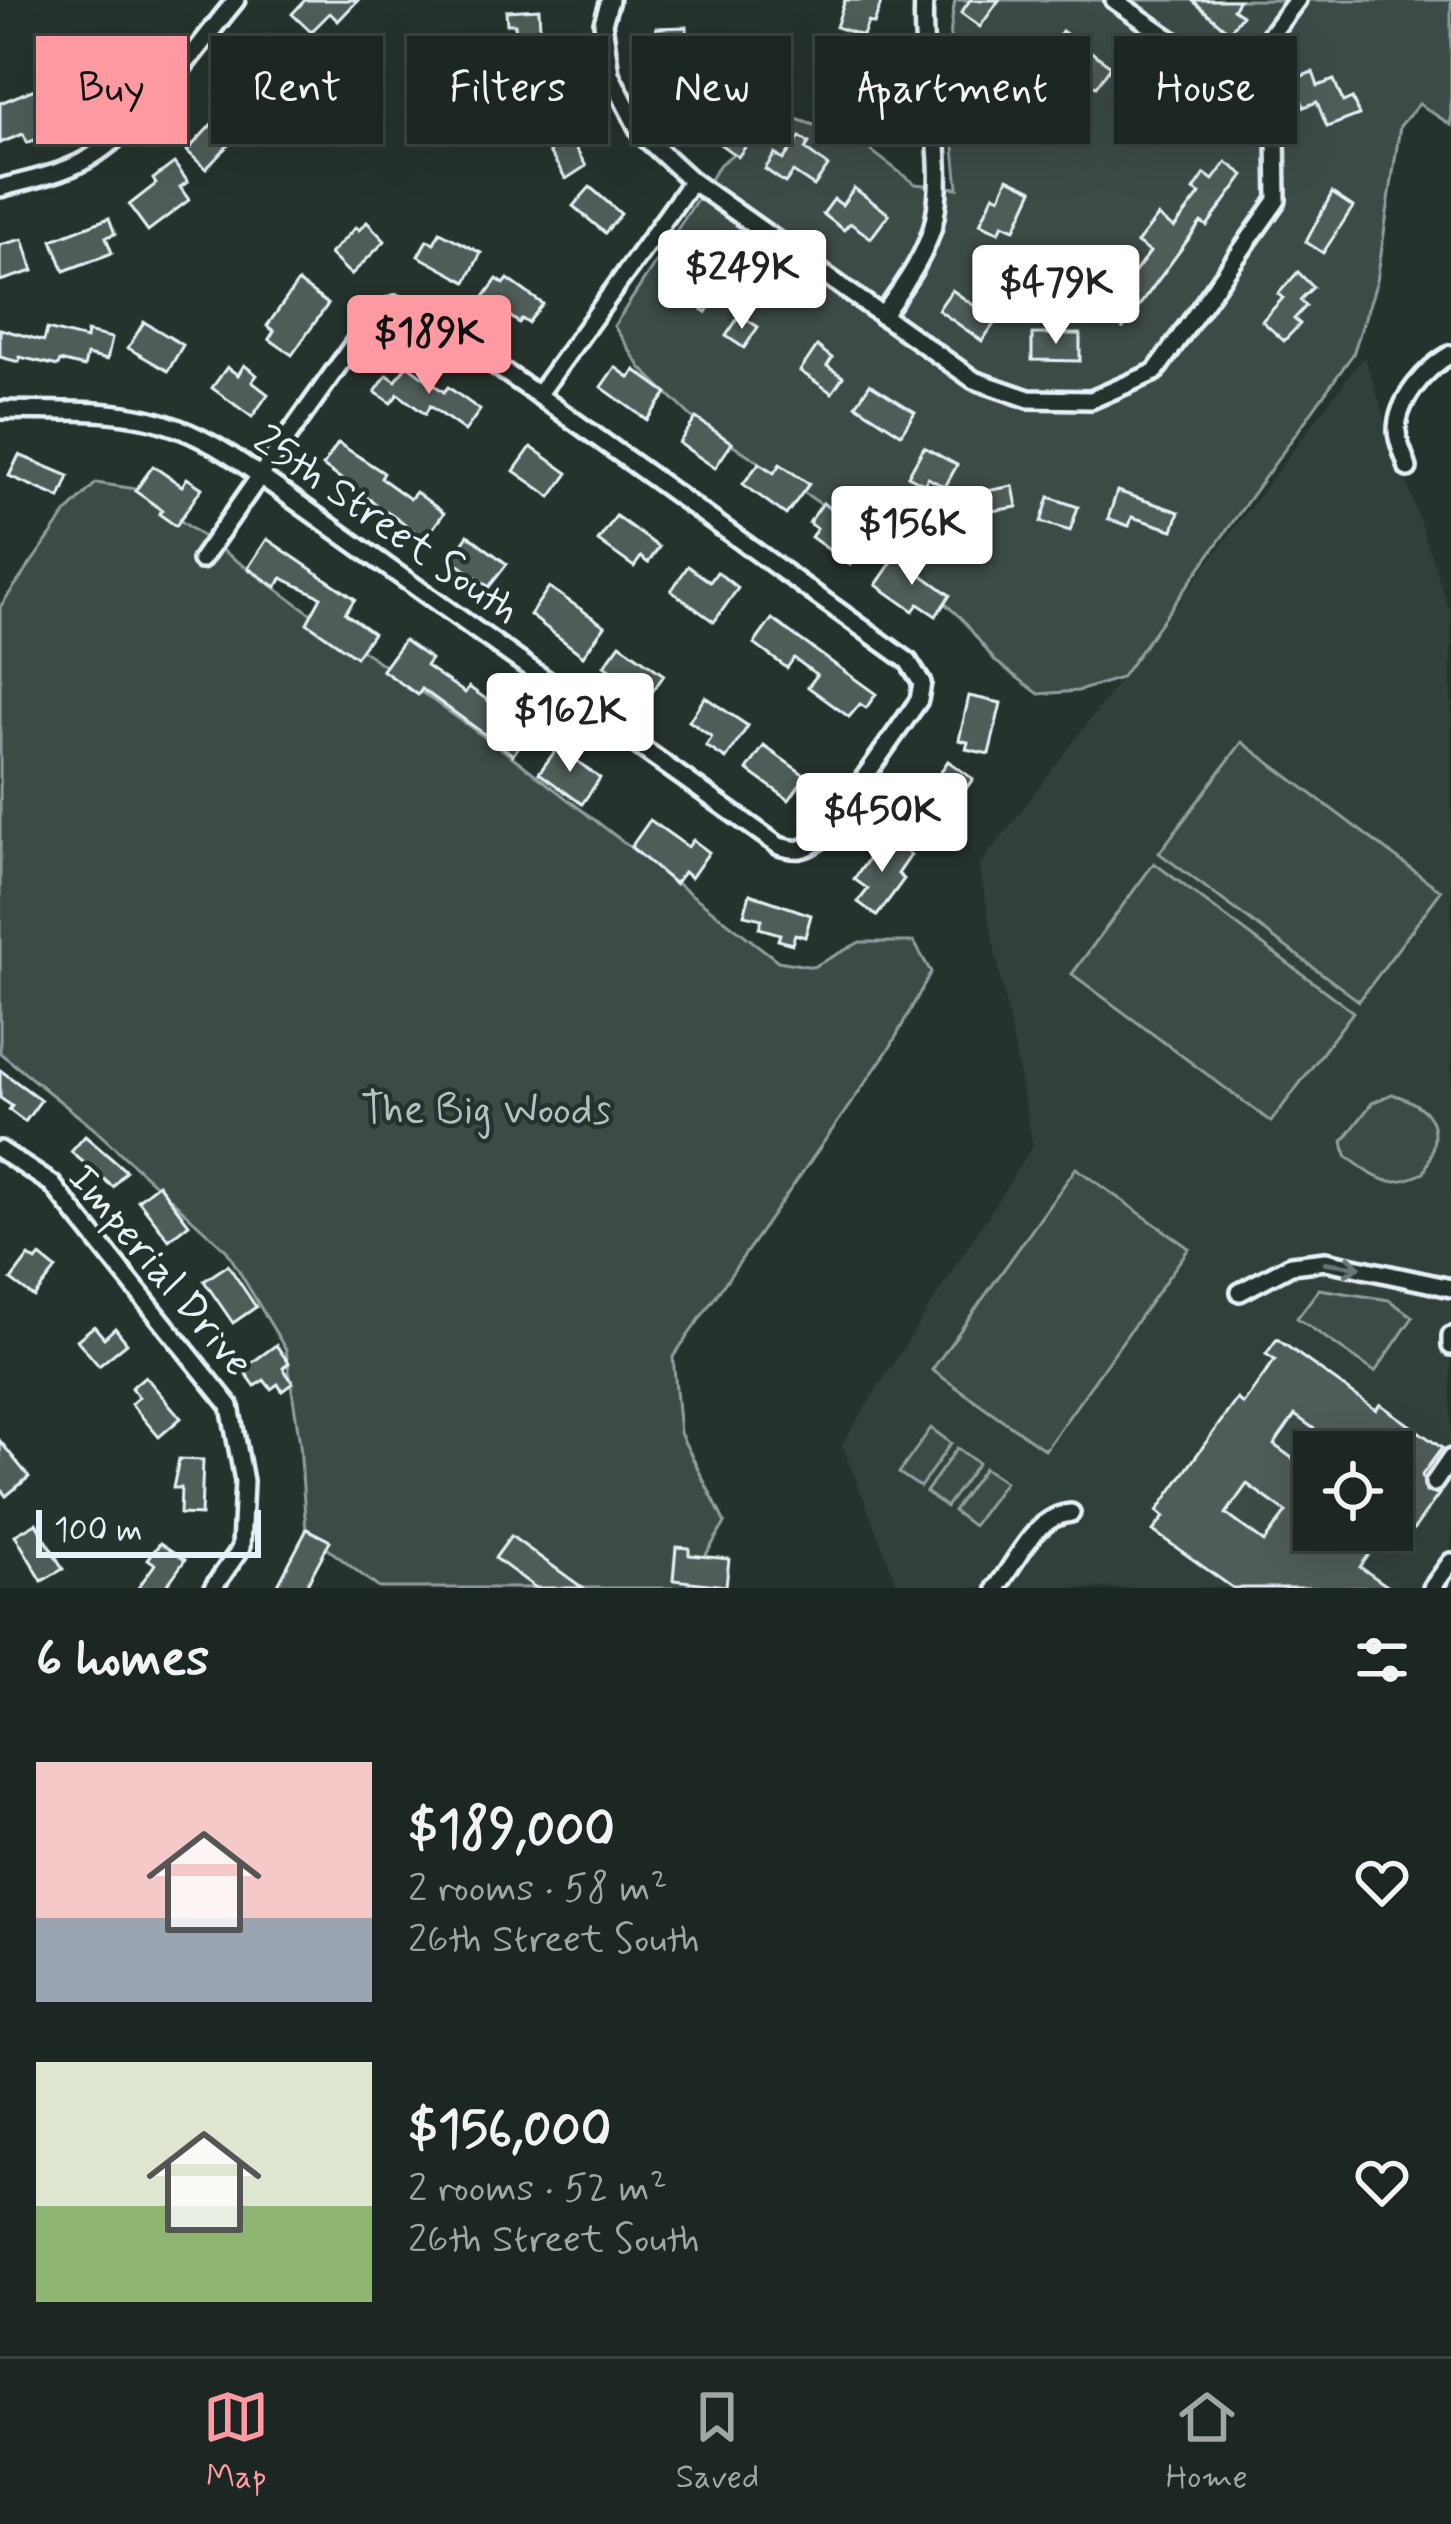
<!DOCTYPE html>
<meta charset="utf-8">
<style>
body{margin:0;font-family:Mynerve,sans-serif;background:#29322f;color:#f1f3f6;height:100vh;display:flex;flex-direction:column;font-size:45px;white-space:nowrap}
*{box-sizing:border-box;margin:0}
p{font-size:39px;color:#a0a5a5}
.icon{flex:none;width:66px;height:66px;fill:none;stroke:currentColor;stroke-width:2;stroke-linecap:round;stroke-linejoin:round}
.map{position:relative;height:1588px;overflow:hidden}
.sheet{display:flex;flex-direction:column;background:#1c2622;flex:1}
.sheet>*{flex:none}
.hud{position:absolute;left:36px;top:36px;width:1380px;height:108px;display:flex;gap:24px}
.tools{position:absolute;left:1293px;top:1431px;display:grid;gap:24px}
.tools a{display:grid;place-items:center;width:120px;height:120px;border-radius:0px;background:#1c2622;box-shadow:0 12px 48px #0002,0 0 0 3px #3a4340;font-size:60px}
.scale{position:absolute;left:36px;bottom:30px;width:225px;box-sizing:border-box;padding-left:12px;border:6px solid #e8f1f8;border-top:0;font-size:33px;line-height:42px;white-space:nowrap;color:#e8f1f8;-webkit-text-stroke:9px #26332d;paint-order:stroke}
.price{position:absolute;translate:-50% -102px;padding:0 27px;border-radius:12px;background:#fff;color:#222;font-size:39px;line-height:78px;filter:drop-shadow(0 3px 6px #0008)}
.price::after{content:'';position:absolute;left:50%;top:72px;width:36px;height:27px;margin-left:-18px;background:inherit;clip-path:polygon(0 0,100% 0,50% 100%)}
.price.current{background:#ff9aa2;color:#111}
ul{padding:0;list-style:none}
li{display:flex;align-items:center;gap:36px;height:300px;padding:0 36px}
li span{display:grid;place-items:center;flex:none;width:336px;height:240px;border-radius:0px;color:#555}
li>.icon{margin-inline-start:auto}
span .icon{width:144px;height:144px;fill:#fffc;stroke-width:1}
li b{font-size:51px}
h2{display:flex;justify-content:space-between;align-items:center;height:144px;padding:0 36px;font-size:51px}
.tag{padding:0 42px;border-radius:0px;background:#1c2622;box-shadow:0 12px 48px #0002,0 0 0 3px #3a4340;font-size:42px;line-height:108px}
.tag.current{background:#ff9aa2;color:#111}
.dock{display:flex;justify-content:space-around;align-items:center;height:168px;border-top:3px solid #3a4340;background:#1c2622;font-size:33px;color:#a0a5a5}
.dock a{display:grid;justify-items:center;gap:6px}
.dock .current{color:#ff9aa2}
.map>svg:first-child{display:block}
</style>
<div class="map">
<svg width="1451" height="1588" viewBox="0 0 1451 1588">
<rect width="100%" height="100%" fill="#26332d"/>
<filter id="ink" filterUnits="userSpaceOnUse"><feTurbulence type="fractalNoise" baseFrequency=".00833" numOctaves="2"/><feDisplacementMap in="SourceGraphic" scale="24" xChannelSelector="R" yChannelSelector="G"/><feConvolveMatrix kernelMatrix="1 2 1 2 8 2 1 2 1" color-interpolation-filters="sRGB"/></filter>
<g filter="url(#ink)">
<path fill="#333f3a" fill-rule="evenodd" d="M1364,356L1451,615V1588H899L842,1444L1033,1145L979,867ZM1314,1452H1392V1530H1314Z"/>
<g fill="#3e4b47" stroke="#939ea0" stroke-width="3">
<path d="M955,0H1451V125L1419,104L1400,126L1377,281L1353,354L1121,678L1078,691L1039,694L995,661L962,619L877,542L692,417L641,368L614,326L720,164L749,142L793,118L856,139L915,184L958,188C952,126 943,62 955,0Z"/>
<path d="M96,483L136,489L514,758L778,961L813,967L860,942H914L931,972L891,1046L673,1357L680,1433L725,1523L686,1588H379L306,1532L300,1444L286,1350L227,1251L92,1127L0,1053V607L67,512Z"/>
<path d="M1242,742L1441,891L1359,1001L1159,853Z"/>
<path d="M1154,863L1353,1012L1271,1122L1072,974Z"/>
<path d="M1392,1094C1437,1108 1443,1130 1424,1173C1386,1190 1378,1179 1346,1156L1343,1141L1372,1103Z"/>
<path d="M1076,1168L1189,1248L1045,1450L932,1370Z"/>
<path d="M1319,1289L1389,1300L1413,1317L1375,1372L1297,1318Z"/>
<path d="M1295,1415L1334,1443L1327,1452H1314L1312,1473L1274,1445Z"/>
<path d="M931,1428L951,1443L920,1487L899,1473Z"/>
<path d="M957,1448L978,1463L946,1507L926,1492Z"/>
<path d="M984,1468L1005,1482L973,1526L953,1511Z"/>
<path d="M1247,1484L1286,1512L1264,1542L1226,1514Z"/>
</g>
<g fill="#505c59" stroke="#e8f1f8" stroke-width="3" fill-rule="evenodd">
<path d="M305,0H358L338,21L330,13L311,32L292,14Z"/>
<path d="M845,0H882L874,24L868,22L863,36L836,27Z"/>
<path d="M970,0H999L980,27L961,13Z"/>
<path d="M1192,0H1239L1233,9L1242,15L1229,32Z"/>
<path d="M539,9L540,29H550L552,55L535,56L534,48L517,49L515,24H507L506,11Z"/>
<path d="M687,27V46L676,47V79H657L656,28Z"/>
<path d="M1062,31L1111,66L1096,87L1047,52Z"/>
<path d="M270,36L292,52L274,76L285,84L274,98L242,74Z"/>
<path d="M96,41L115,58L99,76L106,83L89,102L63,78Z"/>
<path d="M850,65L877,82L865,101L882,112L872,129L832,105L847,81L842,79Z"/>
<path d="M543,71L547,88L555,85L562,114L544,118L541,106L523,110L515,77Z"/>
<path d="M1313,72L1318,86L1334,80L1343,102L1352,98L1359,115L1327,127L1317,102L1304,107L1293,79Z"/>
<path d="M1132,84L1179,117L1166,136L1119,103Z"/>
<path d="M42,86L56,132L27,143L23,134L0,143V103Z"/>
<path d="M719,110L754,135L738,157L703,132Z"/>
<path d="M224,111L243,129L206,169L187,151Z"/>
<path d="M567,134L586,166L566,179L546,147Z"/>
<path d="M800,137L809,143L805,149L828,166L814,186L793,172L785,183L765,169L775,154L783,160Z"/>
<path d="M1226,162L1244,175L1207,226L1201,222L1123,328L1104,313L1150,252L1137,243L1158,216L1174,228L1200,194L1194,190L1205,174L1213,180Z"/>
<path d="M174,163L188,182L180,187L189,200L148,231L129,205L156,184L153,179Z"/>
<path d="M1008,178L1033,190L1015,229L1003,224L999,232L980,224L994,194L1000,197Z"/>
<path d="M590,187L621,214L605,233L573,206Z"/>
<path d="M854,188L889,214L871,238L850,223L844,230L823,214L834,199L842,205Z"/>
<path d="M1332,193L1353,207L1323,253L1306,242Z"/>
<path d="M109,218L115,234L106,237L112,253L64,271L52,240Z"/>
<path d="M367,222L385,241L351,275L330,254L356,227L359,230Z"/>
<path d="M440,232L481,253L466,282L418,256L427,240L434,243Z"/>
<path d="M23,239L33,271L0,281V245Z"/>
<path d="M692,267L722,288L706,312L676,290Z"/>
<path d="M1298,272L1313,287L1300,300L1306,306L1294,319L1300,324L1284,341L1262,321L1283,298L1278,294Z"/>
<path d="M497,279L504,284L508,279L543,304L528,323L522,319L519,323L484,297Z"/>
<path d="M298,282L328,304L292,355L269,339L274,331L267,326Z"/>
<path d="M952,290L996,321L982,341L938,310Z"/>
<path d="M740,315L758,327L744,348L726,336Z"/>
<path d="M144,322L183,345L168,371L128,348Z"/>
<path d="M0,329L44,341L47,329L86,339L87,332L112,338L107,360L87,355L84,367L60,361L58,366L20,357L19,362L0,357Z"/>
<path d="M1032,334H1080V361L1032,360Z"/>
<path d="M817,346L832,358L827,366L843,377L832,393L800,371Z"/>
<path d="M244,365L257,375L252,382L268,394L252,417L212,388L227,367L238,375Z"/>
<path d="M407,365L444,392L448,387L480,410L465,431L430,406L425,414L398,394L391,403L375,392L387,375L396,381Z"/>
<path d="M615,367L630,378L635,370L667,393L647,420L601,387Z"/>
<path d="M870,384L915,412L901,434L856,405Z"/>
<path d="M696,418L732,443L715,468L679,443Z"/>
<path d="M338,443L384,473L381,478L410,499L416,492L444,513L425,539L323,466Z"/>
<path d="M531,447L568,473L551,497L514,471Z"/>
<path d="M924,447L957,465L945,487L928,478L924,484L908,476Z"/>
<path d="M19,455L69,476L60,498L9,476Z"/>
<path d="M759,463L774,473L780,464L809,484L786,515L743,484Z"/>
<path d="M153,466L182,486L187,478L202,488L176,526L159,514L162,510L135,491Z"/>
<path d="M1013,486L1017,507L985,512L984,504L978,505L976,493Z"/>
<path d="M1117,491L1179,512L1173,530L1132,517L1129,526L1108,519Z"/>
<path d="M1049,497L1078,507L1070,531L1041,522Z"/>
<path d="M823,503L862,536L854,546L861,550L850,565L811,537L817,529L809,523Z"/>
<path d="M616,516L659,547L648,563L641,557L634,567L598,541Z"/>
<path d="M468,535L507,564L489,587L451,559Z"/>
<path d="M267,539L355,599L345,613L373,633L356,657L307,623L321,597L282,578L276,587L248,568Z"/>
<path d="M896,556L950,595L936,616L918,604L913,611L876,585Z"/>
<path d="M688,566L710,582L717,572L738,588L714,622L671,591Z"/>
<path d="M549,587L605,626L583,656L530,615Z"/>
<path d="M772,619L876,694L866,708L860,704L849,717L808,687L817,675L794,658L787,668L754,644Z"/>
<path d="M404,640L431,659L426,666L465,693L469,687L530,730L513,755L422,689L418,695L382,670Z"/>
<path d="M620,644L664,675L648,698L604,666Z"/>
<path d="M969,696L1001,703L989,754L966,749L968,742L959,740Z"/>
<path d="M705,697L748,726L726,759L706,746L712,737L689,721Z"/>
<path d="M764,746L806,776L789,800L747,770Z"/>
<path d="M558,747L600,778L582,804L539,773Z"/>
<path d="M948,761L973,779L939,826L909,805L924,783L930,788Z"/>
<path d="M650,820L688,847L693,840L709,852L691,878L684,872L675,884L631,847Z"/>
<path d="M885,836L911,855L898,874L904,879L877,916L858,902L868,889L854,879Z"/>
<path d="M750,894L811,915L805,937L795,934L792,944L778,940L780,934L759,928L762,919L744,915Z"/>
<path d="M0,1070L41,1100L25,1122L9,1110L12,1106L0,1098Z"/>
<path d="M85,1136L126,1171L113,1187L71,1152Z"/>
<path d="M158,1184L189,1224L169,1240L138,1200Z"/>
<path d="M29,1256L36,1261L40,1256L56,1269L34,1297L11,1280Z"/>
<path d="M228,1265L256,1307L233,1323L204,1281Z"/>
<path d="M94,1326L104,1338L115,1328L127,1343L99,1366L77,1340Z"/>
<path d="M1277,1339L1376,1410L1380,1404L1442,1448L1422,1475L1426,1492L1439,1494L1411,1533L1392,1520V1452H1327L1334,1443L1295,1415L1274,1445L1314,1474V1530H1387L1360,1567L1390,1588H1233L1153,1531L1164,1517L1157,1511L1237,1399L1243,1404L1275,1360L1266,1354ZM1247,1484L1286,1512L1264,1542L1226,1514Z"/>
<path d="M276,1345L289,1363L283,1368L293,1383L282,1391L278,1384L271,1389L264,1380L255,1386L243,1369Z"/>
<path d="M145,1376L181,1418L159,1437L131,1404L139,1397L131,1388Z"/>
<path d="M0,1441L29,1477L6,1496L0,1488Z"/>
<path d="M179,1459L203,1460L201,1515L180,1514L181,1488H173Z"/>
<path d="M36,1523L63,1569L42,1581L15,1535Z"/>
<path d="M307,1529L330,1541L305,1588H276Z"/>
<path d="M511,1536L583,1588H536L495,1558Z"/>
<path d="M160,1543L185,1560L165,1588H138L155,1564L148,1559Z"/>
<path d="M676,1547L689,1548V1555L729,1559L726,1586L673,1580Z"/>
</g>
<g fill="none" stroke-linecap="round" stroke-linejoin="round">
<g stroke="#e8f1f8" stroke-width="24">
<g id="minor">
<path d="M610,0L603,23L610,74L641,134L692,181L974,380L1029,399L1091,400L1155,372L1277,200L1276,136L1234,83L1114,0"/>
<path d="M1234,83L1297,0"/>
<path d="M0,188C33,179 69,173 97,153C150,117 195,49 236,0"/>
<path d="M882,316C903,287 929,252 935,217C948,145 919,72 924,0"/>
<path d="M538,395L692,181"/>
<path d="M0,410C114,412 164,404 260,476L779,846C798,852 805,850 821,839L919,700L922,683L908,661L538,395L421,314L396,305L381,311L370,321L271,460L201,560"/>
<path d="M1408,468C1405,457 1397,442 1397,431C1397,400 1426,368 1451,354"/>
<path d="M0,1150L52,1184L230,1406L244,1481L241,1548L213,1588"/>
<path d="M1240,1292L1291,1265L1326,1261L1451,1288"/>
<path d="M1451,1336V1346"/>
<path d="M1434,1483L1451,1458"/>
<path d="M996,1588C1017,1562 1034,1516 1071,1513"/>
<path d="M1432,1588L1451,1562"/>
</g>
</g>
<use href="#minor" stroke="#26332d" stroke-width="15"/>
</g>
<defs><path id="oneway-shaft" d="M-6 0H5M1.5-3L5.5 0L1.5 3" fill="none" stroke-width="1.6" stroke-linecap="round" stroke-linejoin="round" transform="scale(3)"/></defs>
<use stroke="#6a7674" href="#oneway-shaft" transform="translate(1343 1265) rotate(8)"/>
</g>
<g text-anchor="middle" stroke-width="9" stroke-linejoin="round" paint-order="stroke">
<g font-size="42" fill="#e8f1f8" stroke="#26332d">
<text transform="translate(388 523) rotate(35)" y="15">25th Street South</text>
<text transform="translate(162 1269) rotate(50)" y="15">Imperial Drive</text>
</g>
<g font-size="42" fill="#b5bfc3" stroke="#26332d">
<text x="486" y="1123">The Big Woods</text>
</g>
</g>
</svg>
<div class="tools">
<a><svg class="icon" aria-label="locate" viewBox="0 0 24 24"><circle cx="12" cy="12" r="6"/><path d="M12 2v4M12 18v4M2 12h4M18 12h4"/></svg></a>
</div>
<div class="scale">100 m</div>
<b class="price" style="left:742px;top:332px">$249K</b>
<b class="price" style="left:1056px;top:347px">$479K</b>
<b class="price current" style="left:429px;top:397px">$189K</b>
<b class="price" style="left:912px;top:588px">$156K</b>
<b class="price" style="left:570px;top:775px">$162K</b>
<b class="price" style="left:882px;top:875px">$450K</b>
<div class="hud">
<a class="tag current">Buy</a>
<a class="tag">Rent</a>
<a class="tag">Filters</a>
<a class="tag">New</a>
<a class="tag">Apartment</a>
<a class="tag">House</a>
</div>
</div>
<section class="sheet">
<h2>6 homes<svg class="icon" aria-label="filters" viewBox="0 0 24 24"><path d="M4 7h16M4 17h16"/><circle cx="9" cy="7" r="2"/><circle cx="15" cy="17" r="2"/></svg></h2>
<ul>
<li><span style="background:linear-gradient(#f6c9c9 65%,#9aa5b1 0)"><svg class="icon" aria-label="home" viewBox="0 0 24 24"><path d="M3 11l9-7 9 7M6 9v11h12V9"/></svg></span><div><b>$189,000</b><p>2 rooms · 58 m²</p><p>26th Street South</p></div><svg class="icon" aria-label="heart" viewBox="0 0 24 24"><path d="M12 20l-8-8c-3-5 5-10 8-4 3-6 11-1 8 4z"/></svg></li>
<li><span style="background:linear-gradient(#dfe7d0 60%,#8fb573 0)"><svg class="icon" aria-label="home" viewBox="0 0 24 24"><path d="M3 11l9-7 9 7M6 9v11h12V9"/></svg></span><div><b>$156,000</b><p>2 rooms · 52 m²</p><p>26th Street South</p></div><svg class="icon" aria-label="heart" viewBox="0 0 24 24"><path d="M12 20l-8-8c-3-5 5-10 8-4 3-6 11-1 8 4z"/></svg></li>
</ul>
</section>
<nav class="dock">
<a class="current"><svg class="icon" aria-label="map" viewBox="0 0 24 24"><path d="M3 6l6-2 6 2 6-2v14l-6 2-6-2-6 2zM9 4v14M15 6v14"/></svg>Map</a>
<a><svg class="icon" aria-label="saved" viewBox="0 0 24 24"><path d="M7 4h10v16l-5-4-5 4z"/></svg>Saved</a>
<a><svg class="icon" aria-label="home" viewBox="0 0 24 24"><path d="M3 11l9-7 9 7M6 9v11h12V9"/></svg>Home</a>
</nav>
